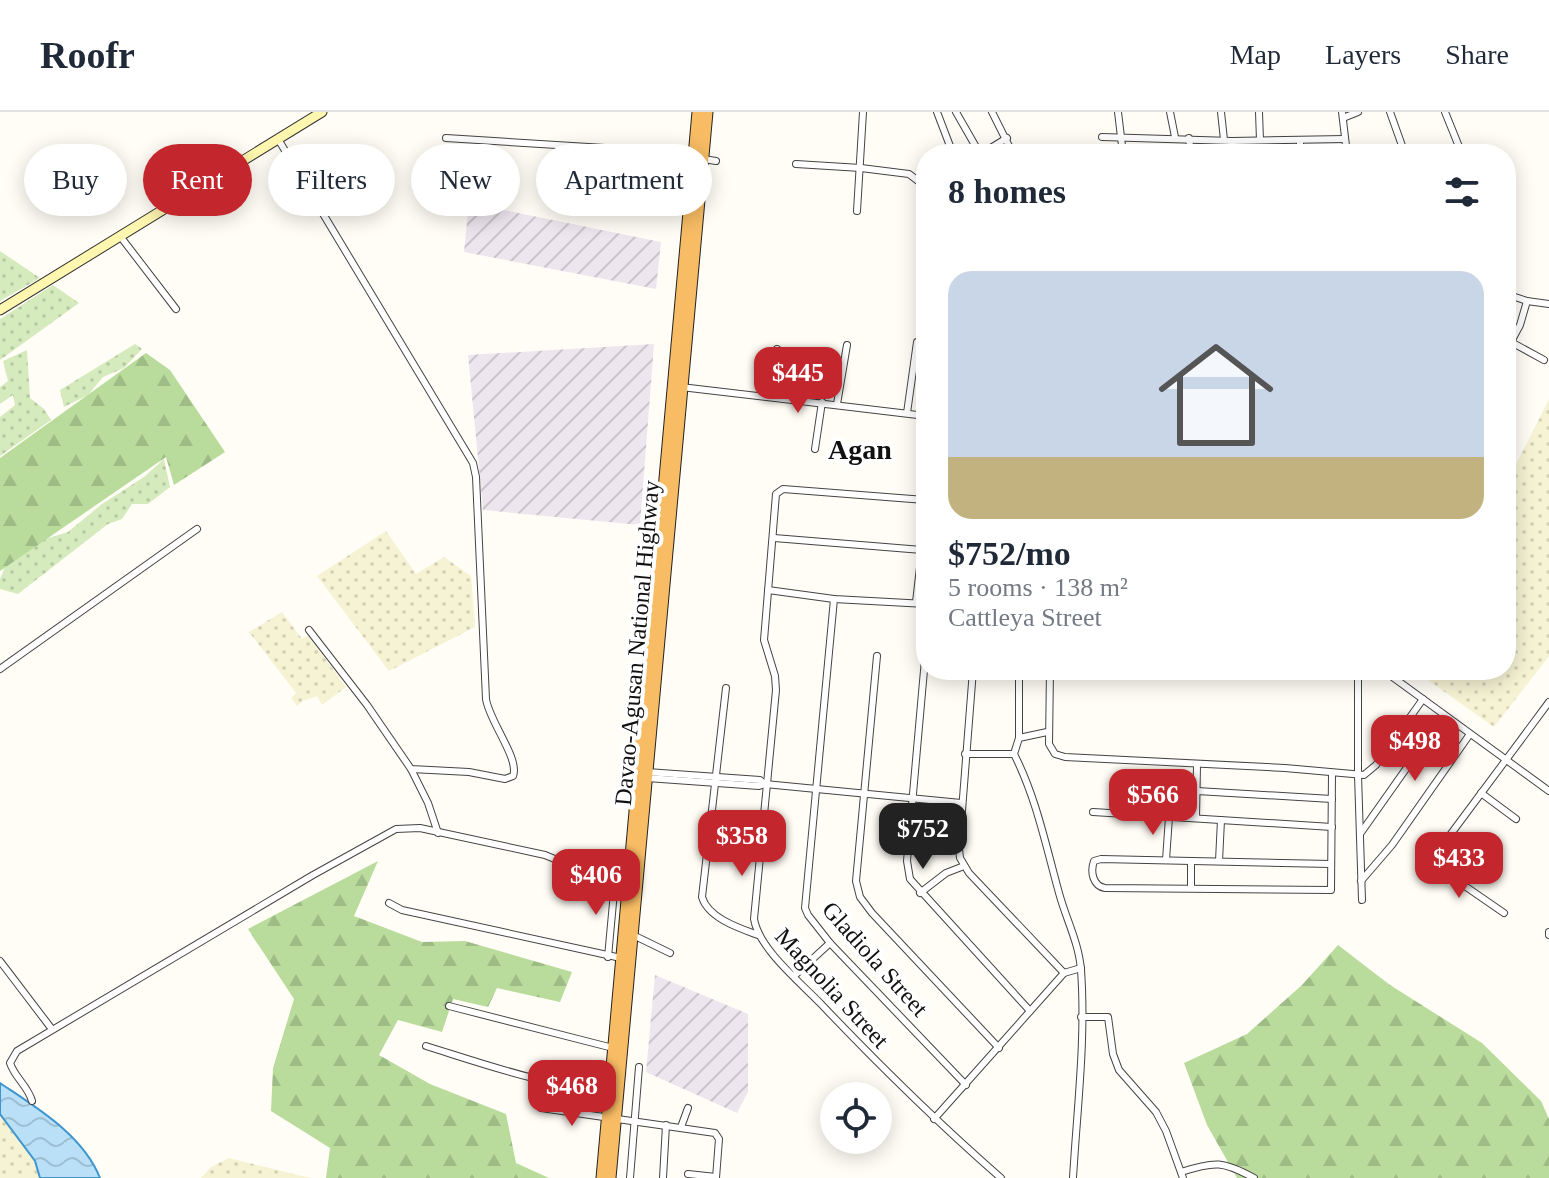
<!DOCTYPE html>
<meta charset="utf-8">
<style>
body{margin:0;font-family:Georgia,serif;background:#f2f2f3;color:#1f2937;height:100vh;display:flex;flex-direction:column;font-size:30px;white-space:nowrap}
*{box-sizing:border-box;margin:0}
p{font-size:26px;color:#747a83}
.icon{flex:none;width:44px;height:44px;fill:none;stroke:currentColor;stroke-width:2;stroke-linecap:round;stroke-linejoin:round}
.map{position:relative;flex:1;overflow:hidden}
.side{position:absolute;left:916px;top:32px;width:600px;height:536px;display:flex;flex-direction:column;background:#fff;border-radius:32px;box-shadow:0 4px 20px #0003}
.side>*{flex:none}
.guide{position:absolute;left:24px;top:32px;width:760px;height:72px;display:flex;gap:16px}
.fabs{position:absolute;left:820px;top:970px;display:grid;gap:16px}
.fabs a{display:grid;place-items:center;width:72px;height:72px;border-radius:50%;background:#fff;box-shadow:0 4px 20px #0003;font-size:40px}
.price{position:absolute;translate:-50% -68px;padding:0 18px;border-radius:16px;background:#c4262e;color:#fff;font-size:26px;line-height:52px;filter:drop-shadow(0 2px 4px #0008)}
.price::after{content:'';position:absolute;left:50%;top:48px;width:24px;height:18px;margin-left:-12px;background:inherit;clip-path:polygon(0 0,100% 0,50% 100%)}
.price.current{background:#222;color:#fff}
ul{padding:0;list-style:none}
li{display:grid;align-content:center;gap:16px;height:424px;padding:0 32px}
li+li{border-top:2px solid #e0e1e3}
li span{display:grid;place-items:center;height:248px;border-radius:24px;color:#555}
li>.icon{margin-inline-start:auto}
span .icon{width:144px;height:144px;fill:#fffc;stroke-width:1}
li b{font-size:34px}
h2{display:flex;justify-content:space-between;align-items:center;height:96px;padding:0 32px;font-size:34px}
.pill{padding:0 28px;border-radius:36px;background:#fff;box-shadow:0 4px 20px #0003;font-size:28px;line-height:72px}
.pill.current{background:#c4262e;color:#fff}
header{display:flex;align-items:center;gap:48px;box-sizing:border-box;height:112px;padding:0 40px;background:#fff;border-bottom:2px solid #e0e1e3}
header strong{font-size:38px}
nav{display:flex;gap:44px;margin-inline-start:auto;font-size:28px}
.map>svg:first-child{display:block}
</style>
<header>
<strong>Roofr</strong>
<nav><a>Map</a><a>Layers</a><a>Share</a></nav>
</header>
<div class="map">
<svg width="1549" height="1066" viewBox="0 0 1549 1066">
<defs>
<pattern id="industrial-furrows" width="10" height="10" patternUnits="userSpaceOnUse" patternTransform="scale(2)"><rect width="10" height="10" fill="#eee6ef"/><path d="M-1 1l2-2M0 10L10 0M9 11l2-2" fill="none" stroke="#cbc4cc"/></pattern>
<pattern id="farmland-dots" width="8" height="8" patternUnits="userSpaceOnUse" patternTransform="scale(2)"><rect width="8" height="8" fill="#f6f3d4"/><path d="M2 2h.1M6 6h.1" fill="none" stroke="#d2cfb5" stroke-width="1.8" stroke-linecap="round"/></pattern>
<pattern id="grass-dots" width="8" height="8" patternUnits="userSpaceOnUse" patternTransform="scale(2)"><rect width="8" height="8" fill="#d5ebbd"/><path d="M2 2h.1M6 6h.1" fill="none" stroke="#b6c8a1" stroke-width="1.8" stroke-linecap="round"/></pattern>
<pattern id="forest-firs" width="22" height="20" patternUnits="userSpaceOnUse" patternTransform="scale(2)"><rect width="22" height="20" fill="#b9dc9c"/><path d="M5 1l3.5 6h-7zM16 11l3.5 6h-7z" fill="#9ebc85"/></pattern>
<pattern id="water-waves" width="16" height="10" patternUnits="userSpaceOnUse" patternTransform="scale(2)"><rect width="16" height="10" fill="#b9e0f7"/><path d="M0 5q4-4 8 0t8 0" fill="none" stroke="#9ebfd3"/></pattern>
</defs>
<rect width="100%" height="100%" fill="#fffdf5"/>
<g fill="url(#industrial-furrows)">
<path d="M469,91L661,130L656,177L464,140Z"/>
<path d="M654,232L640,413L483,398L468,243Z"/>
<path d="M655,863L748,902V980L737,1001L646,960Z"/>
</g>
<g fill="url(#farmland-dots)">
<path d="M1549,287V544L1494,615L1414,558H1506V368L1509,366Z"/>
<path d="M386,419L416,462L444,445L471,464L475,515L389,559L317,464Z"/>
<path d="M282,500L302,527L308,523L346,575L322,593L317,584L303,589L297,594L291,586L296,581L249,520Z"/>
<path d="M0,1002L35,1049L40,1066H0Z"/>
<path d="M229,1046L302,1064L312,1066H201L211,1055Z"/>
</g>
<g fill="url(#grass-dots)">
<path d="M0,139L40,166L0,189Z"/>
<path d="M53,173L79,191L0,248V207Z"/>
<path d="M135,232L142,237L124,256L103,265L88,283L64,295L60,278Z"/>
<path d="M27,238L30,286L44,297L51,308L0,344V305L15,293L13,283L0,292V275L8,269L3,249Z"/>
<path d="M164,347L170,375L148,392H132L122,407L108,412L18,482L0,477V467L7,450L45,427L68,420L102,392L144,365Z"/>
</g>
<g fill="url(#forest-firs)">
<path d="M146,241L170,258L225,340L174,373L166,345L0,459V346Z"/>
<path d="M378,749L354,804L422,830L465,829L572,860L560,890L497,876L488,895L453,887L442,920L398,908L379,943L430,972L506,1002L516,1051L549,1066H326L330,1036L271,999L273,956L294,887L248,817Z"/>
<path d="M1338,833L1390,873L1482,931L1541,989L1549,1007V1066H1237L1207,1013L1184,951L1247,922L1302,873Z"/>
</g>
<path fill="url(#water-waves)" stroke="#3f96cf" stroke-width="2" d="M0,971C37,996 83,1023 100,1066H40L35,1049L0,1002Z"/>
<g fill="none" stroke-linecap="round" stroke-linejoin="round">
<g stroke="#444" stroke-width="8">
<g id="minor">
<path d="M937,0L950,34"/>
<path d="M956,0L980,42"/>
<path d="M992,0L1013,42"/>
<path d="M1118,0L1123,42"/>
<path d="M1170,0L1175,25"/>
<path d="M1221,0L1224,28"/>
<path d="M1259,0L1260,28"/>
<path d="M1342,0L1347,42"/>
<path d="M1390,0L1405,42"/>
<path d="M1445,0L1462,42"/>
<path d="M1343,6L1358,0"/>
<path d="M1102,25L1232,29L1345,27"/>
<path d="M446,26L653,39L716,49"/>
<path d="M1189,26L1191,42"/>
<path d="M278,27L473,351L476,365L486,587C489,609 520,647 513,664L505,667L469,660L411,657L367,593L309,518"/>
<path d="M1232,29L1233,42"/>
<path d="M981,42L1007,26"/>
<path d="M1300,42V29"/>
<path d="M796,52L861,56L909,62L926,75"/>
<path d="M566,78L569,35"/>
<path d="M857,99L863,0"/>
<path d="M120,124L176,197"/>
<path d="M1506,182L1527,189L1549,192"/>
<path d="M1511,230L1544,248"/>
<path d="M1506,239L1520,213L1527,189"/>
<path d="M681,275L926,304"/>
<path d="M773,285L777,237"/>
<path d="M837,292L847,233"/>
<path d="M907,301L917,230"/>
<path d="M815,337L822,290"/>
<path d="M925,388L783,377L776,382L764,528L775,564L776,578L754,807C759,837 800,870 821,892C879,953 938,1011 1001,1066"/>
<path d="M774,426L922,438"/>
<path d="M768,478L834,487L926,492"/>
<path d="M834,487L805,796L808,803L830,831L966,973"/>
<path d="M916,490L922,438L925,355"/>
<path d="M926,536L907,749L910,767L1030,899"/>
<path d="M877,544L856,769L860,785L872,801L999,936"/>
<path d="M0,557L197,417"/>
<path d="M973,558L959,737L960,746L969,761L1064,861"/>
<path d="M1050,558L1049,632L1055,642L1065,645L1285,656L1364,663L1376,653L1423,587"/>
<path d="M1358,558V663L1362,788"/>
<path d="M1383,558L1549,679"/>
<path d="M726,576L702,785C708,806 739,816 758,823"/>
<path d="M1047,620L1019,626L1014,642C1036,685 1046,734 1059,781C1066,807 1079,831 1081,858C1086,927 1077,997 1073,1066"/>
<path d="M1019,626V558"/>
<path d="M965,642H1014"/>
<path d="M411,657L428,691L438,721"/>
<path d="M647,660L760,668L765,672L961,691"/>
<path d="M647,666L759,674L765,672"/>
<path d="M1197,679L1332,687"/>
<path d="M1481,681L1516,707"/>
<path d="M1093,700L1332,715"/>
<path d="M1196,706L1197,653"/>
<path d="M1360,722L1444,603"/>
<path d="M1166,748L1169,705"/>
<path d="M1191,749V776"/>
<path d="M1219,749L1221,708"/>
<path d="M1331,752L1101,747L1094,749C1090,760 1093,774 1105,776L1331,778C1331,739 1332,700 1332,661"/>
<path d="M1361,769L1392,733L1470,622"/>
<path d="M920,781L946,761L964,754"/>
<path d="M389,791L402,798L621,846"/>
<path d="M1504,801L1430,750L1549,590"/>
<path d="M633,823L670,841"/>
<path d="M1549,823V820"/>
<path d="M608,845L615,769"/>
<path d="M0,849L51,916"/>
<path d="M794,864L830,831"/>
<path d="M449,894L613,936"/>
<path d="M1081,905H1108L1113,942L1119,958L1156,1000L1166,1019L1183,1066"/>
<path d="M426,934C484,952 550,976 610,977"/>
<path d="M32,989C28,974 15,966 10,951L17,939L313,763L396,717L420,716L545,743L588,761L610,769L629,771"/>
<path d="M541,996L715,1021L719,1027L716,1066"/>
<path d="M934,1007L1064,861L1081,856"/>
<path d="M681,1015L688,996"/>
<path d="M1181,1060C1215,1049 1223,1049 1254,1066"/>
<path d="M688,1062L716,1065"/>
<path d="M630,1066L639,955"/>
<path d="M663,1066L666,1013"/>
</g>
</g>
<g stroke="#333" stroke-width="11">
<path id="secondary" d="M0,198L322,0"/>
</g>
<g stroke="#222" stroke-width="13">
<g id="trunk">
<path d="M602,1066L698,0"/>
<path d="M610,1066L707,0"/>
</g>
</g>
<use href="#minor" stroke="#fff" stroke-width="6"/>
<use href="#secondary" stroke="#fff6b0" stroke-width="9"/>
<use href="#trunk" stroke="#f7bc64" stroke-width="11"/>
</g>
<g text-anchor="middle" stroke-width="8" stroke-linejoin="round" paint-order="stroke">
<g font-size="24" fill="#111" stroke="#fff">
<text transform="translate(637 531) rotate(-85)" y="8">Davao-Agusan National Highway</text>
<text transform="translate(875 847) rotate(48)" y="8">Gladiola Street</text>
<text transform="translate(832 876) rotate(47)" y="8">Magnolia Street</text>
</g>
<g font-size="28" font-weight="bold" fill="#111" stroke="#fff">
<text x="860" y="347">Agan</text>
</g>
</g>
</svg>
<div class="fabs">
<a><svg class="icon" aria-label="locate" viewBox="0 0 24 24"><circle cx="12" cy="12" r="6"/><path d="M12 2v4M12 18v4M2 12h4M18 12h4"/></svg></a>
</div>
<b class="price" style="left:798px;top:303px">$445</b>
<b class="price" style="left:1415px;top:671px">$498</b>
<b class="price" style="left:1153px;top:725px">$566</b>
<b class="price current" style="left:923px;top:759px">$752</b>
<b class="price" style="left:742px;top:766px">$358</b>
<b class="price" style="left:1459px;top:788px">$433</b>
<b class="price" style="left:596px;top:805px">$406</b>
<b class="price" style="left:572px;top:1016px">$468</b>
<div class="guide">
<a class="pill">Buy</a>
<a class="pill current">Rent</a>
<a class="pill">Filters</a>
<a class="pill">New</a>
<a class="pill">Apartment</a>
</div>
<section class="side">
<h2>8 homes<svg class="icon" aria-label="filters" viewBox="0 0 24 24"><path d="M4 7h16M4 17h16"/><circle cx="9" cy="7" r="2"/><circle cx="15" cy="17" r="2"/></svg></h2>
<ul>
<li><span style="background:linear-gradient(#c9d6e8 75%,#c2b280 0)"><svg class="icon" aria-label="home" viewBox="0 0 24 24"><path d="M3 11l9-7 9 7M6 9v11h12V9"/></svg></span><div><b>$752/mo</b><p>5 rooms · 138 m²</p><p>Cattleya Street</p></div></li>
</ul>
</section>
</div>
